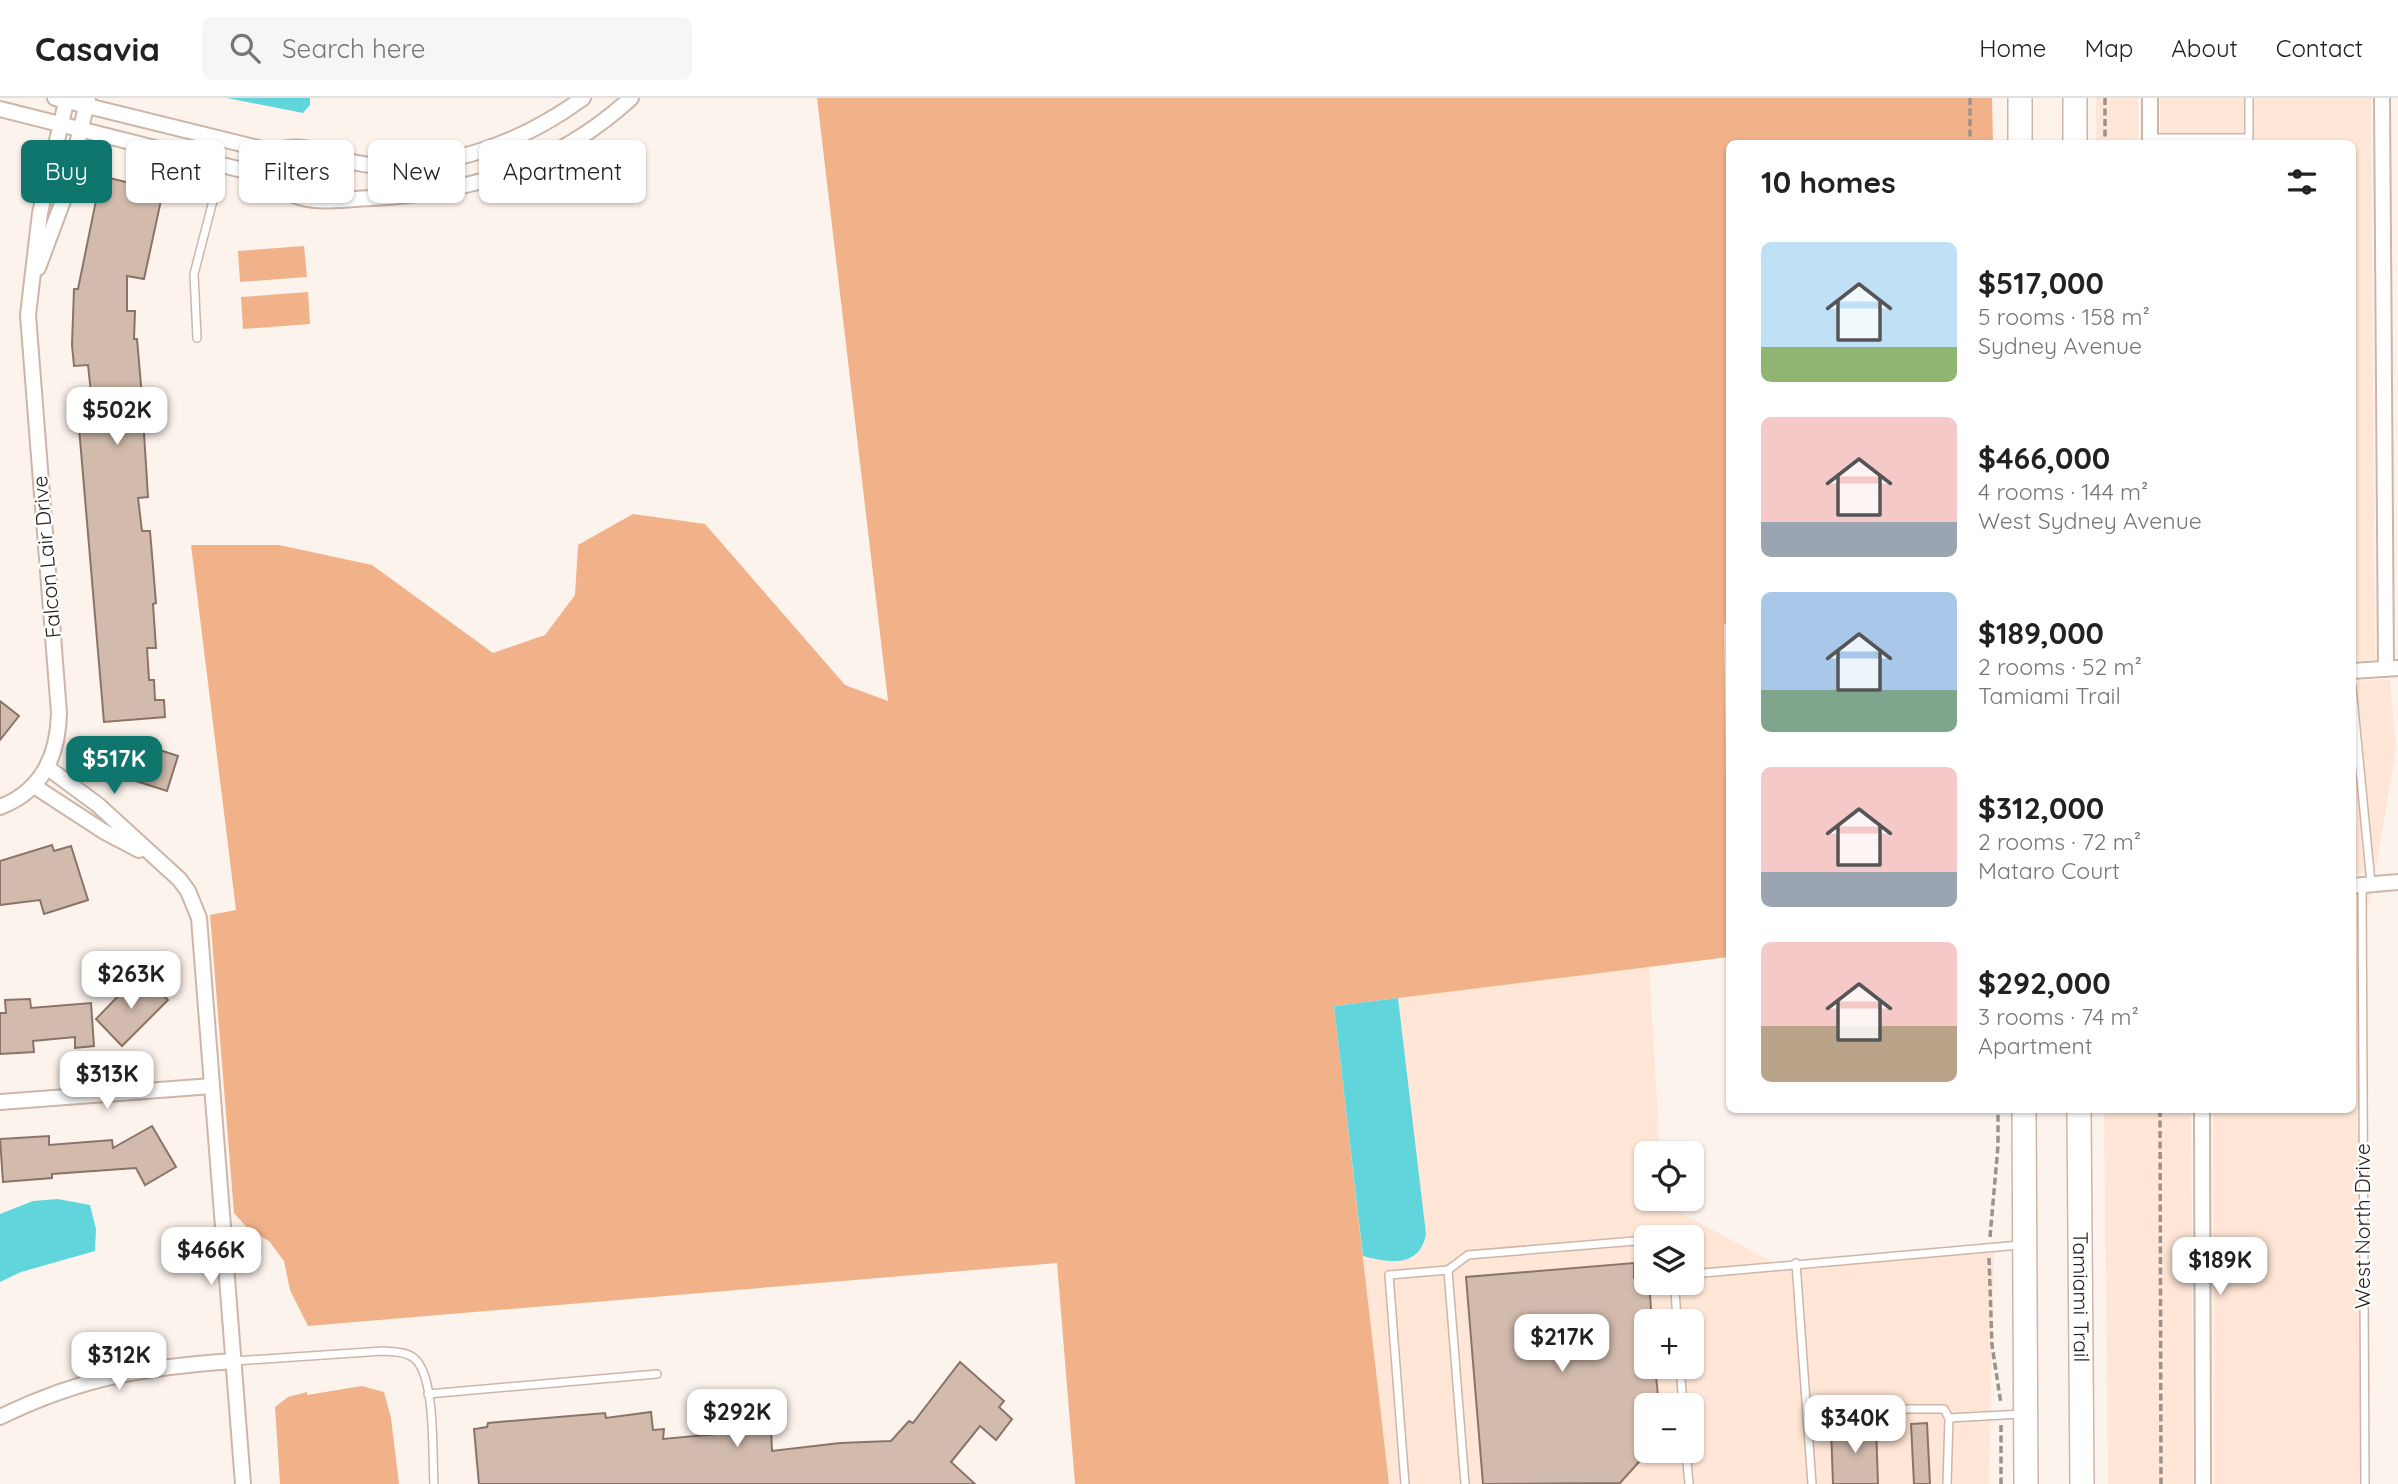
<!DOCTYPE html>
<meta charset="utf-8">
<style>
body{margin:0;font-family:Quicksand,sans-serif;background:#f6f6f6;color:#222;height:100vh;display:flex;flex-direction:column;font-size:26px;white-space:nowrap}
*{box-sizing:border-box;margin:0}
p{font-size:23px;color:#767676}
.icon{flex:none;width:38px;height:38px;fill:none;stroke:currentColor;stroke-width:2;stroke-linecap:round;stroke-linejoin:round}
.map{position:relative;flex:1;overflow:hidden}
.drawer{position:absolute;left:1726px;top:42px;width:630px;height:973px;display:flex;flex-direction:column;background:#fff;border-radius:10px;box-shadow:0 2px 5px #0004}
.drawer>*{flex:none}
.banner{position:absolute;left:21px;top:42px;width:665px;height:63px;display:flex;gap:14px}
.tools{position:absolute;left:1634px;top:1043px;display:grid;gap:14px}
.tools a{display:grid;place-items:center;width:70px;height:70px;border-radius:10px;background:#fff;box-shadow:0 2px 5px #0004;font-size:35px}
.price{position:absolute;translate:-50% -60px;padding:0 16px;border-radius:14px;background:#fff;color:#222;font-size:23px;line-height:46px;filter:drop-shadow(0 2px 4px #0008)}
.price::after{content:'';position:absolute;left:50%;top:42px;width:21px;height:16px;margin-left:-10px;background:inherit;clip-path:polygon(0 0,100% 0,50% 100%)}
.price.current{background:#0f766e;color:#fff}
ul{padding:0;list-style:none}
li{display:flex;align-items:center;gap:21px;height:175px;padding:0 35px}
li span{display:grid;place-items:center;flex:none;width:196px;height:140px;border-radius:10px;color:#555}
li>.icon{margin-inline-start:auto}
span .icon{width:84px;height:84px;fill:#fffc;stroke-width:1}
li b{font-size:30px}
h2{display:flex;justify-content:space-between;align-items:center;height:84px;padding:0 35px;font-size:30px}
.pill{padding:0 24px;border-radius:10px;background:#fff;box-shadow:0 2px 5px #0004;font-size:24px;line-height:63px}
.pill.current{background:#0f766e;color:#fff}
header{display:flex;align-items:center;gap:42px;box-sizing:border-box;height:98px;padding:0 35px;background:#fff;border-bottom:2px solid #e0e0e0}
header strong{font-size:33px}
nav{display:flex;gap:38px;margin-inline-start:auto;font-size:24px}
.search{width:490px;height:63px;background:#f6f6f6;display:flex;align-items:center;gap:18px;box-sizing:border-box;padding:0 24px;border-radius:10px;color:#767676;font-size:26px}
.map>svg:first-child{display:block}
</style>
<header>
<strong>Casavia</strong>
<div class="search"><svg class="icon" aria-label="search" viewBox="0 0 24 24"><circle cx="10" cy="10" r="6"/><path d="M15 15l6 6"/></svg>Search here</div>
<nav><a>Home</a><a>Map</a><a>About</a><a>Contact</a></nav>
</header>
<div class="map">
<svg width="2398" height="1386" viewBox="0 0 2398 1386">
<rect width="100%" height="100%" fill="#fdf3ed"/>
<g fill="#ffe6d6" fill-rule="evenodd">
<rect x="2096" y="0" width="42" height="45"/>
<path d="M2160,0H2371L2375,562L2352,563V46L2160,45Z"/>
<path d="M1729,525V681H1726L1723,526Z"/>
<path d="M2390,581L2396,652L2375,775L2352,777V583Z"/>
<path d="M2371,795L2368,812L2361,816L2368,1386H2214L2213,1012H2352V797Z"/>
<path d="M1649,869L1660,1055H1647V1101H1663L1664,1106L1780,1168L1994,1149L1989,1386H1389L1363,1158L1380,1162L1414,1160L1424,1147L1426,1136L1398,900ZM1647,1139H1692V1185H1647ZM1647,1223H1692V1269H1647ZM1647,1307H1692V1353H1647Z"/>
<path d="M2104,1012H2191L2193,1386H2108Z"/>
</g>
<g fill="#f1b28a">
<path d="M817,0H1992L1993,45L1729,46V525L1724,526L1726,680L1729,681V859L1334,908L1389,1386H1075L1057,1165L308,1228L290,1192L284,1163L269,1143L250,1133L234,1115L210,817L236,812L191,447H279L372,467L493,555L545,537L575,497L578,447L633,416L705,426L845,587L888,603Z"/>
<path d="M304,148L307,179L240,184L238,153Z"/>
<path d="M308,194L310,226L243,231L241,199Z"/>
<path d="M362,1288L384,1294L391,1320L399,1386H280L275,1309L288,1299L307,1294V1297Z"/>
</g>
<g fill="#60d6dc">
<path d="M227,0H310V7L303,15Z"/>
<path d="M1398,900L1426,1136C1420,1170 1389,1165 1363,1158L1334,908Z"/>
<path d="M58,1101L90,1107L96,1131L95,1153L21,1174L0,1184V1116L33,1103Z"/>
</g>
<g fill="#d2bbad" stroke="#897467" stroke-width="2">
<path d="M101,78L163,93L144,181L127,178V213H135L134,241H137L141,287L148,399L138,400L142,433H150L156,505L153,506L156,550H147L149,582H154L155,602H164L165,619L104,624L77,306L92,304L88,267L74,268L72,247L74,191H78Z"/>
<path d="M0,603L19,618L0,642Z"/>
<path d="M122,640L178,658L167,693L111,675Z"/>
<path d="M52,747L54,753L71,748L88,802L44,816L40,802L0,807V763Z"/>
<path d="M147,881L168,902L122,948L96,921L126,890L132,896Z"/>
<path d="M30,901L31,910L91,905L94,948L75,950V939L33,943L34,954L0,956V915H6L5,902Z"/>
<path d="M152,1028L176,1069L145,1087L136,1070L52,1076V1080L3,1084L0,1041L49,1038V1047L112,1042L113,1050Z"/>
<path d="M1634,1165V1180L1647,1179L1649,1185L1652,1223H1647V1269H1655L1659,1307H1647V1355L1620,1385L1483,1386L1466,1179Z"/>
<path d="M960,1264L1004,1303L999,1309L1012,1321L996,1342L980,1328L951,1364L975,1386H479L474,1331L487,1329L488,1325L605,1315L606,1320L651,1314L653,1332L664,1331L663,1341L771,1331L772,1353L840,1345L891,1343L909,1323L913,1325Z"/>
<path d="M1927,1325L1930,1386H1914L1911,1326Z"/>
<path d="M1876,1328L1878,1386H1833L1831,1330Z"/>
</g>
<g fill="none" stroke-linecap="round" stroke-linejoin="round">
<g stroke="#cdb6a8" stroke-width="10">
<g id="lane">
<path d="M2151,40H2249V0"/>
<path d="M197,240L194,176L222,68"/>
<path d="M2352,589L2371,785"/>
<path d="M2362,787L2365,1386"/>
<path d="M1796,1165L1812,1386"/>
<path d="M1692,1176L2020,1147"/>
<path d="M1677,1223L1675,1191L1677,1185"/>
<path d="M235,1263L383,1253C393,1254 406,1253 415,1261C436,1280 432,1357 434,1386"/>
<path d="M1680,1269L1683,1307"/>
<path d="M428,1296L657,1276"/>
<path d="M1807,1319L1884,1311H1944L1949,1320L2021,1316"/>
<path d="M1686,1353L1689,1386"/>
<path d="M1405,1386L1389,1177L1448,1172"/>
<path d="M1465,1386L1448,1172L1468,1157L1647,1142"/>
<path d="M1947,1386L1949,1320"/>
</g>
</g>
<g stroke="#cdb6a8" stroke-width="18">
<g id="street">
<path d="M55,0L266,52C278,53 291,48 303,50C327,53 347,66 371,67C446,73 523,44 583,0"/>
<path d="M2150,0V46"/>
<path d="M2382,0L2386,571"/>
<path d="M0,11L258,76C305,111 319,102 373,100C471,95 558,67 631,0"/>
<path d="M278,92L286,51"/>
<path d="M341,102L347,63"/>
<path d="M38,170L64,100L88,1"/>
<path d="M2352,573L2398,570"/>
<path d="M48,670L98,707L179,781L188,793L199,820L243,1386"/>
<path d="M34,688L103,733L139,752"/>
<path d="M0,709C42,693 58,658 59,615L28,217L40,115L67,0"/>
<path d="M2352,788L2398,784"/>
<path d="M0,1004L212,988"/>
<path d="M2202,1012L2203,1386"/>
<path d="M0,1319C82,1279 145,1269 235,1263"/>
</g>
</g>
<g stroke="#cdb6a8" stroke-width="26">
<g id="primary">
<path d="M2020,0V46"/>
<path d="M2075,0V46"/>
<path d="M2024,1012L2026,1386"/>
<path id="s1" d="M2079,1012L2082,1386"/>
</g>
</g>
<g stroke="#9c928d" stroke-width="3.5" stroke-dasharray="7 3.5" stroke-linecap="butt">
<path d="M1970,0V46"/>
<path d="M2105,0V46"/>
<path d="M2160,1012L2161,1386"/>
<path d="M1990,1139L1998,1048V1012"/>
<path d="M1989,1160L1992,1247L2001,1306"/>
<path d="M2001,1327V1386"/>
</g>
<use href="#lane" stroke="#fff" stroke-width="7"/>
<use href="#street" stroke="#fff" stroke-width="14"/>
<use href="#primary" stroke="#fff" stroke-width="23"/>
</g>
<g text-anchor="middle" stroke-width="5" stroke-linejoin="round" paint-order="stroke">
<g font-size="21" fill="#29201b" stroke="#fff">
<text transform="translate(47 459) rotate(-95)" y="7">Falcon Lair Drive</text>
<text transform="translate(2363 1128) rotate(-90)" y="7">West North Drive</text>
<text dy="7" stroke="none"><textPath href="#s1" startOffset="187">Tamiami Trail</textPath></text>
</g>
</g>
</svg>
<div class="tools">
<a><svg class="icon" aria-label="locate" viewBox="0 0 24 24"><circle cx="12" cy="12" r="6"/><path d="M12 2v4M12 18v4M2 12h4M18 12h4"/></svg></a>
<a><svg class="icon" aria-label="layers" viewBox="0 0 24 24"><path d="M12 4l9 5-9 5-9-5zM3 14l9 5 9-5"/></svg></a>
<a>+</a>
<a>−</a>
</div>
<b class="price" style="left:117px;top:349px">$502K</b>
<b class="price current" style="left:114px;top:698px">$517K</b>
<b class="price" style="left:131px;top:913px">$263K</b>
<b class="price" style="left:107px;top:1013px">$313K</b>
<b class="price" style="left:211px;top:1189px">$466K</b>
<b class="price" style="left:2220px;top:1199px">$189K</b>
<b class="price" style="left:1562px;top:1276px">$217K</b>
<b class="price" style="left:119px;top:1294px">$312K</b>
<b class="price" style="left:737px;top:1351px">$292K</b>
<b class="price" style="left:1855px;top:1357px">$340K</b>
<div class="banner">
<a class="pill current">Buy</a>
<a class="pill">Rent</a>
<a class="pill">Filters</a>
<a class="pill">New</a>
<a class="pill">Apartment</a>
</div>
<section class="drawer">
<h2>10 homes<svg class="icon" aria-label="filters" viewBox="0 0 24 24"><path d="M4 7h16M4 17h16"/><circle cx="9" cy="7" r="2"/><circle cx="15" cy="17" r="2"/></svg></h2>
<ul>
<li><span style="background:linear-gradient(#bfe0f5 75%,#8fb573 0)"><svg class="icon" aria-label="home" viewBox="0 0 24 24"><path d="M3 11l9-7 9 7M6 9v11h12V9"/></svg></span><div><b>$517,000</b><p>5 rooms · 158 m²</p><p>Sydney Avenue</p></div></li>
<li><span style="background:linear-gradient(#f6c9c9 75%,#9aa5b1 0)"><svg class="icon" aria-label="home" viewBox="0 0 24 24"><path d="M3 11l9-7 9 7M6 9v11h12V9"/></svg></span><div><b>$466,000</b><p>4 rooms · 144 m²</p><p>West Sydney Avenue</p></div></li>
<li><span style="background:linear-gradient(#a9c7e8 70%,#7fa58c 0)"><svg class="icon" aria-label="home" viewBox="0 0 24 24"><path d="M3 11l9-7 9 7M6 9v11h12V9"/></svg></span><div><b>$189,000</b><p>2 rooms · 52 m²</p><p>Tamiami Trail</p></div></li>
<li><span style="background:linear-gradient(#f6c9c9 75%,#9aa5b1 0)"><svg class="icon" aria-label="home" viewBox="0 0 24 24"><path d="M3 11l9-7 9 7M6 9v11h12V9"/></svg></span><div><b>$312,000</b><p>2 rooms · 72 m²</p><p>Mataro Court</p></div></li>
<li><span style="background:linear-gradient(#f6c9c9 60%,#b9a48a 0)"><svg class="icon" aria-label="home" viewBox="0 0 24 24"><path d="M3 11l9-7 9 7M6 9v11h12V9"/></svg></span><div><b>$292,000</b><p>3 rooms · 74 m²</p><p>Apartment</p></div></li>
</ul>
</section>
</div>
